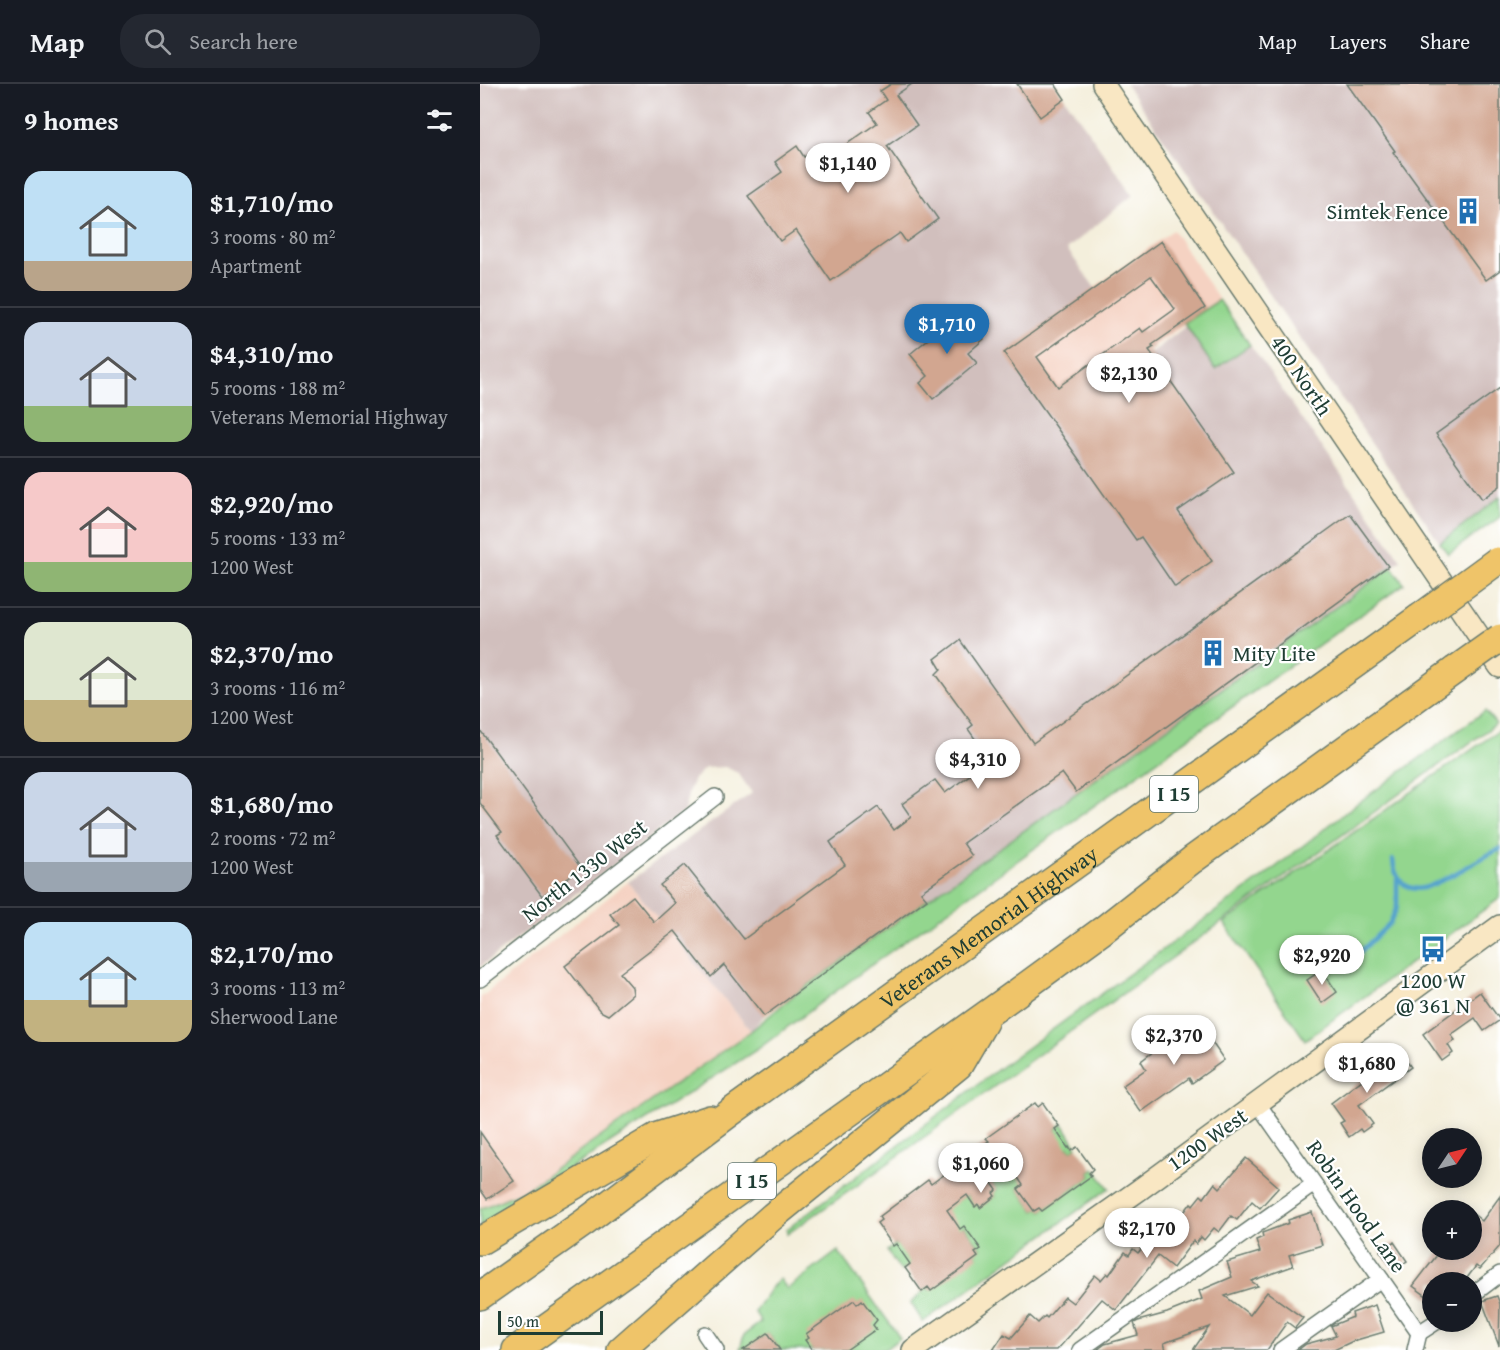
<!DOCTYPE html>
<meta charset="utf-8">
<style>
body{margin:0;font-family:"Gentium Book Plus",serif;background:#242831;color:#f1f3f6;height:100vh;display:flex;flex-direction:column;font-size:22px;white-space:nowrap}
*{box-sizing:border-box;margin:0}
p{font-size:20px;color:#9ea1a6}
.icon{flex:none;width:33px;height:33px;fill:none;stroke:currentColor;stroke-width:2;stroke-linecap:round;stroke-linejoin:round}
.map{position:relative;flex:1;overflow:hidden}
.drawer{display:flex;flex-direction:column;background:#171b24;width:480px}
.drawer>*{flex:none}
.needle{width:39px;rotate:55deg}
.buttons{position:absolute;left:942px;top:1044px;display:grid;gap:12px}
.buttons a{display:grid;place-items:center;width:60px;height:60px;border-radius:50%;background:#171b24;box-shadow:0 3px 15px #0003;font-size:30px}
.scale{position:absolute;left:18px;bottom:15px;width:105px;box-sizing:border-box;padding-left:6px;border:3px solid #1f3d34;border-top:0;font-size:16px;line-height:21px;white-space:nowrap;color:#1f3d34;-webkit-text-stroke:4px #fff;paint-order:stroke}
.price{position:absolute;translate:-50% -51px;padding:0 14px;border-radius:21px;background:#fff;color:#222;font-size:20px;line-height:39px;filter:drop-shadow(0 2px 3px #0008)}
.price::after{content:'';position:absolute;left:50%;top:36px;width:18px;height:14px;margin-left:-9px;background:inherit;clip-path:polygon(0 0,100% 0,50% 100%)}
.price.active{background:#1f6fb2;color:#fff}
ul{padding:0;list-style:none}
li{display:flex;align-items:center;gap:18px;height:150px;padding:0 24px}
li+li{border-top:2px solid #363941}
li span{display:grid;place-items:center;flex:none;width:168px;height:120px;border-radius:18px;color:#555}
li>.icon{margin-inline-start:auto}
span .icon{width:72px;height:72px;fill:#fffc;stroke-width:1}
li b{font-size:26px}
h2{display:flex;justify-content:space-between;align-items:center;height:72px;padding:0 24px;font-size:26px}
header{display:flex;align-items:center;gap:36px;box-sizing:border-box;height:84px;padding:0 30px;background:#171b24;border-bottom:2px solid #363941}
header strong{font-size:28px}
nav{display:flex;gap:33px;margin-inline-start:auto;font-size:21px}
.search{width:420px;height:54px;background:#242831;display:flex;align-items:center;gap:15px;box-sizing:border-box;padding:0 21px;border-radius:24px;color:#9ea1a6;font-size:22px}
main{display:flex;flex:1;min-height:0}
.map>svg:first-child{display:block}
</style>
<header>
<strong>Map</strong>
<div class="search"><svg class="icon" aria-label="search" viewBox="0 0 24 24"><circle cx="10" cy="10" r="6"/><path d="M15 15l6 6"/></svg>Search here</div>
<nav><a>Map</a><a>Layers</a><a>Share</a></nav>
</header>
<main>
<section class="drawer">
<h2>9 homes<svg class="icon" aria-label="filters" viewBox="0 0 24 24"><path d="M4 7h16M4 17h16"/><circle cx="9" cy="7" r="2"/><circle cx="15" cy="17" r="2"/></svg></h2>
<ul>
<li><span style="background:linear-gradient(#bfe0f5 75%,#b9a48a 0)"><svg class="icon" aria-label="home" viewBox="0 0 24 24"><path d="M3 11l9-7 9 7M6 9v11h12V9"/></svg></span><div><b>$1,710/mo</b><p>3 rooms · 80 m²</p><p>Apartment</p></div></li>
<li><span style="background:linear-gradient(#c9d6e8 70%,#8fb573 0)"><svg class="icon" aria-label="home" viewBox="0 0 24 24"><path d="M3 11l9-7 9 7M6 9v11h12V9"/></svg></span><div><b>$4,310/mo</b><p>5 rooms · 188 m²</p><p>Veterans Memorial Highway</p></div></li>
<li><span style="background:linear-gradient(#f6c9c9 75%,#8fb573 0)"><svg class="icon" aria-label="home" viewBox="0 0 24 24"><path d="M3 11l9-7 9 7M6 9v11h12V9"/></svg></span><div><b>$2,920/mo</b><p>5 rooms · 133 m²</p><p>1200 West</p></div></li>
<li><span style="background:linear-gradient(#dfe7d0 65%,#c2b280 0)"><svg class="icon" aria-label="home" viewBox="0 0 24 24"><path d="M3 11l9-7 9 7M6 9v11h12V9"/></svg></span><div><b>$2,370/mo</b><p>3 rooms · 116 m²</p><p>1200 West</p></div></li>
<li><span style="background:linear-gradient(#c9d6e8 75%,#9aa5b1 0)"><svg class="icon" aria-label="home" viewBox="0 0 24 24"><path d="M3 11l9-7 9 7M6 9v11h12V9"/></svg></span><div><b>$1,680/mo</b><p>2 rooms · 72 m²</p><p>1200 West</p></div></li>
<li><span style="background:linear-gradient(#bfe0f5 65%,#c2b280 0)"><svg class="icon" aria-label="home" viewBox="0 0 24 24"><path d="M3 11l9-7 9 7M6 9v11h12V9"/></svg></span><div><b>$2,170/mo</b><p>3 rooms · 113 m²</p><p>Sherwood Lane</p></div></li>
</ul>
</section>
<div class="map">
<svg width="1020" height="1266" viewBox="0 0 1020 1266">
<rect width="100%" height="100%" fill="#fff"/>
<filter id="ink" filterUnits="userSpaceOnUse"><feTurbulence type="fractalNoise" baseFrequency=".0167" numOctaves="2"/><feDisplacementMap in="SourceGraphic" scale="12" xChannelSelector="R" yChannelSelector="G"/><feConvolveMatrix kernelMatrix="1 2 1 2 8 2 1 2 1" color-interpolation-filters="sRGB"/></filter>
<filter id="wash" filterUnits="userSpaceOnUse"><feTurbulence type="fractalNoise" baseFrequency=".008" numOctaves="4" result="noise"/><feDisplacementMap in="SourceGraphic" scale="24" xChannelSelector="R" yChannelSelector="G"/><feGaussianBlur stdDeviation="1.35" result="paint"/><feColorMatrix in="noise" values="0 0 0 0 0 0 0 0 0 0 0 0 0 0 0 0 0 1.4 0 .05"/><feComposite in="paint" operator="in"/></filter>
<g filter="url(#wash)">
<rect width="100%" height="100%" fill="#f4efdc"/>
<g fill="#f5d2c2">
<path d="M693,146L739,216L572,336L524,269Z"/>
<path d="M148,798L271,947L45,1106L0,1125V914Z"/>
</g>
<g fill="#d1bfbd">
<path d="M0,0H575L653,111L587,165L615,204L524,269L577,343L739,216L921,476L284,932L271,947L148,798L272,709L258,689L245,683L225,684L214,695L209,706L204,727L0,883Z"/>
<path d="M646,0H1020V416L960,459Z"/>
</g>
<g fill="#93d68e" stroke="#598a61" stroke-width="1.5">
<path d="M739,216L770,261L735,285L704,239Z"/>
<path d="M1020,413V433L968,470L960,459Z"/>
<path d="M912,483L924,500L386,885L278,965L0,1142V1125L45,1106L271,947L313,912Z"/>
<path d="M1005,627L1016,640L378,1101L307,1150V1145L529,977L783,793L875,721Z"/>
<path d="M1020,646V814L825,956L744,839Z"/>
<path d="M583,1040L597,1063L591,1067L589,1063L541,1097L543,1101L538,1105L554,1127L559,1124L562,1127L611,1092L609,1089L614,1085L629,1104L443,1238L431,1219L448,1203L451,1206L497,1172L495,1169L501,1164L484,1142L421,1187L407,1167L471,1120L487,1111L495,1122L498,1120L500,1123L515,1112L513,1109L517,1106L509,1095L526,1080L529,1083L577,1049L575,1045Z"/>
<path d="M358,1167L420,1254L404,1266H300L288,1249L266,1264L260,1265L264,1251L281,1238L274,1227C285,1217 288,1203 300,1195L307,1205Z"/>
</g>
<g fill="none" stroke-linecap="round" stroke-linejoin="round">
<g stroke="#54a3cd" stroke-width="4.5">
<path d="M913,776C914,793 925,808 943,804C964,799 997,775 1020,765"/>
<path d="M874,874L910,839L917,823V795"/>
</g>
</g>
<g id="blocks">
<g fill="#d2a690" fill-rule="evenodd">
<path d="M411,0H432L416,11L437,41L407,62L458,135L426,158L420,149L351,197L316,146L300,157L268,112L302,88L295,78L317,62L324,73L343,60L351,71L397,39L389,28L406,16L400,7Z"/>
<path d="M537,0H575L585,15L560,33Z"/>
<path d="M867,0H1020V186L1006,196L913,68L915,67Z"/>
<path d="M681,157L725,224L672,261L674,263L669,266L754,388L698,427L732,477L695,503L661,453L656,456L524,269ZM671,192L695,225L663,248L660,244L578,303L557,273Z"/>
<path d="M481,228L504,255L488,269L497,279L453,315L440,299L448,292L430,270Z"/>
<path d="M1020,304V402L1002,415L956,350Z"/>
<path d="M870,430L908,482L596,708L582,689L483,759L492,772L441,808L447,815L284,932L244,881L231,893L195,847L140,889L152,903L153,910L128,931L120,927L85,882L139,841L130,830L153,812L174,838L195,819L180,801L205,781L264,855L365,781L350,758L398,723L414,746L431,733L422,720L455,696L465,709L510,676L488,645L493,641L456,590L461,585L455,575L480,556L553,659Z"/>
<path d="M0,646L101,784L62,812L17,751L22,748L0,719Z"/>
<path d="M842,886L857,908L842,919L827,896Z"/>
<path d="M1000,908L1020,936L1004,947L995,934L971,951L975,956L968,961L973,969L962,977L943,950Z"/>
<path d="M716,935L744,976L712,999L709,994L661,1028L642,1002L666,985L661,977Z"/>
<path d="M920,968L931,983L879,1021L893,1040L882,1048L880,1045L869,1053L860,1039L864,1037L851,1019Z"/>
<path d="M555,1019L558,1023L563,1019L579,1042L575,1045L588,1064L589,1063L591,1067L597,1063L613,1085L609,1089L611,1092L562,1127L559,1124L554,1127L538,1105L543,1101L530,1082H528L509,1095L517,1106L513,1109L515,1112L500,1124L498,1120L495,1123L487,1111L467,1126L480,1145L484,1142L501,1165L495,1169L498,1173L451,1207L448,1203L442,1208L425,1184L430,1180L416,1160L413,1162L397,1139L401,1136L399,1133L448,1096L451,1100L469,1087L467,1084L509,1057L506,1054Z"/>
<path d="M0,1048L34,1097L7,1115L0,1105Z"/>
<path d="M766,1074L799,1103L780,1124L772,1117L757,1136L751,1132L739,1148L734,1144L724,1156L721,1153L716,1160L713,1157L693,1184L678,1172L636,1226L622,1215L577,1266H513L524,1250L531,1254L550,1232L558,1239L565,1232L567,1234L585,1213L593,1219L615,1191L621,1196L627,1189L629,1191L645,1168L649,1171L653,1165L658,1169L676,1147L682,1151L688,1144L690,1147L711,1119L713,1121L721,1111L724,1114L735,1099L740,1104Z"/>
<path d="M1020,1112V1162L1000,1185L996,1182L984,1198H952V1216L933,1202L961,1166H992V1129L1002,1137Z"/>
<path d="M832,1128L842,1161L809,1171L813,1182L771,1197L778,1202L745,1212L770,1231L787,1208L823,1234L815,1244L807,1238L787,1266H713L729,1243L684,1259L686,1266H617L625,1260L658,1251L654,1239L658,1237L687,1229L722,1215L719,1207L752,1193L747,1178L780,1168L776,1156L783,1153L782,1149L809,1139L808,1136Z"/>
<path d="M914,1158L927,1177L914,1186L900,1167Z"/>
<path d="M1017,1212L1020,1220L1019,1262L1002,1217Z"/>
<path d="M374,1216L377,1220L382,1216L397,1236L393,1241L396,1245L366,1266H332L325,1256L329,1254L326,1250Z"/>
<path d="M895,1221L904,1248L873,1257L854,1266H818L826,1260L856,1252L851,1242L873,1233L872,1229Z"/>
<path d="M288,1249L300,1266H263Z"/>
</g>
</g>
</g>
<g filter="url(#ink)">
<use href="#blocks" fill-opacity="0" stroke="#6a7b6f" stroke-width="1.5"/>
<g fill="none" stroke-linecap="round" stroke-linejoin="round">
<g stroke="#6a7b6f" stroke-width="18">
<g id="street">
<path d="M0,895L235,713"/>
<path d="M778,1020L939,1249L935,1266"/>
<path d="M992,1211L1020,1190"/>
<path d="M939,1249L956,1238"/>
<path d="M225,1250L236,1266"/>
<path d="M600,1266L834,1100"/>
<path d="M801,1266L901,1195"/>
</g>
</g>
<g stroke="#6a7b6f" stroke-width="24">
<g id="secondary">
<path d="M623,0L1020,583"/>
<path d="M433,1266L659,1106L1020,842"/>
</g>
</g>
<g stroke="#6a7b6f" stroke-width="30">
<g id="highway">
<path d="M0,1157L178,1052L230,1035"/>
<path id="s1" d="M0,1212L105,1138L251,1028L939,534"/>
<path d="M36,1266L531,913L623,846L712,776L975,586"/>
<path d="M141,1266L293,1132L479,981L504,938"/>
</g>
</g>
<use href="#street" stroke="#fff" stroke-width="15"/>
<use href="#secondary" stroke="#f9e7c3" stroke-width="21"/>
<use href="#highway" stroke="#efc469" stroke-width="27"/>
<g stroke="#6a7b6f" stroke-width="30" stroke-linecap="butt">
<g id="highway-bridge">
<path d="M939,534L1017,477"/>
<path d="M975,586L1020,554"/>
</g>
</g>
<use href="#highway-bridge" stroke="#efc469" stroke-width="27"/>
</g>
</g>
<defs>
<g id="building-bare" transform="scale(2.07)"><path d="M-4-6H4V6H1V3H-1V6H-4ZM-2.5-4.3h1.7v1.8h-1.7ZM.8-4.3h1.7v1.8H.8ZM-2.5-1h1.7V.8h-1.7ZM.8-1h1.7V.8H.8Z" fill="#1f6fb2" stroke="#fff" stroke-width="2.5" paint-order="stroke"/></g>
<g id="bus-bare" transform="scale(2.07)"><path d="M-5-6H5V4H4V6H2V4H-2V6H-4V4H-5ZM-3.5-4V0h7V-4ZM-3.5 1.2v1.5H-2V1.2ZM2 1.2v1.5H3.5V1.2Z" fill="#1f6fb2" stroke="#fff" stroke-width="2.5" paint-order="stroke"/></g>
</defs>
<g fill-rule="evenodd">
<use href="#building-bare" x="988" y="127"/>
<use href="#building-bare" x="733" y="569"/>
<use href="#bus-bare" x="953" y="865"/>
</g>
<g text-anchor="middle" stroke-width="4.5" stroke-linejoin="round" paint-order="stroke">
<g fill="#fff" stroke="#627771" stroke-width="1.5">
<rect x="670" y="692" width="48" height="36" rx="4.5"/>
<rect x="248" y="1079" width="48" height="36" rx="4.5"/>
</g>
<g font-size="21" font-weight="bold" fill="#1f3d34">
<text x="694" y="717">I 15</text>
<text x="272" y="1104">I 15</text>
</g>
<g font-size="22" fill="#1f3d34" stroke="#fff" text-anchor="end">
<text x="968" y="135">Simtek Fence</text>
<text x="753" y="577" text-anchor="start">Mity Lite</text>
<text x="953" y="904" text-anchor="middle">1200 W<tspan x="953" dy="25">@ 361 N</tspan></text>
</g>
<g font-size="22" fill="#1f3d34" stroke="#fff">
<text transform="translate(822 291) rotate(56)" y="8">400 North</text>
<text transform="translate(104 786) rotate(-38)" y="8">North 1330 West</text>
<text dy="8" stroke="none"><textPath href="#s1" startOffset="628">Veterans Memorial Highway</textPath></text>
<text transform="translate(727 1055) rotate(-35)" y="8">1200 West</text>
<text transform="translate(877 1122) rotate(55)" y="8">Robin Hood Lane</text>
</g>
</g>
</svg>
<div class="buttons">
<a><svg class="needle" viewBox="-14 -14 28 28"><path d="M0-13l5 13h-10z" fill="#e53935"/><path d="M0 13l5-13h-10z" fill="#9ea1a6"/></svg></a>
<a>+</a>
<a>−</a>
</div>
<div class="scale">50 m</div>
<b class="price" style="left:368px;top:110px">$1,140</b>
<b class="price active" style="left:467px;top:271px">$1,710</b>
<b class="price" style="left:649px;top:320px">$2,130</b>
<b class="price" style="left:498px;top:706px">$4,310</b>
<b class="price" style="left:842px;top:902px">$2,920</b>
<b class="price" style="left:694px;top:982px">$2,370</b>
<b class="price" style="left:887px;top:1010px">$1,680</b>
<b class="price" style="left:501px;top:1110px">$1,060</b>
<b class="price" style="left:667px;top:1175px">$2,170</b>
</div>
</main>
